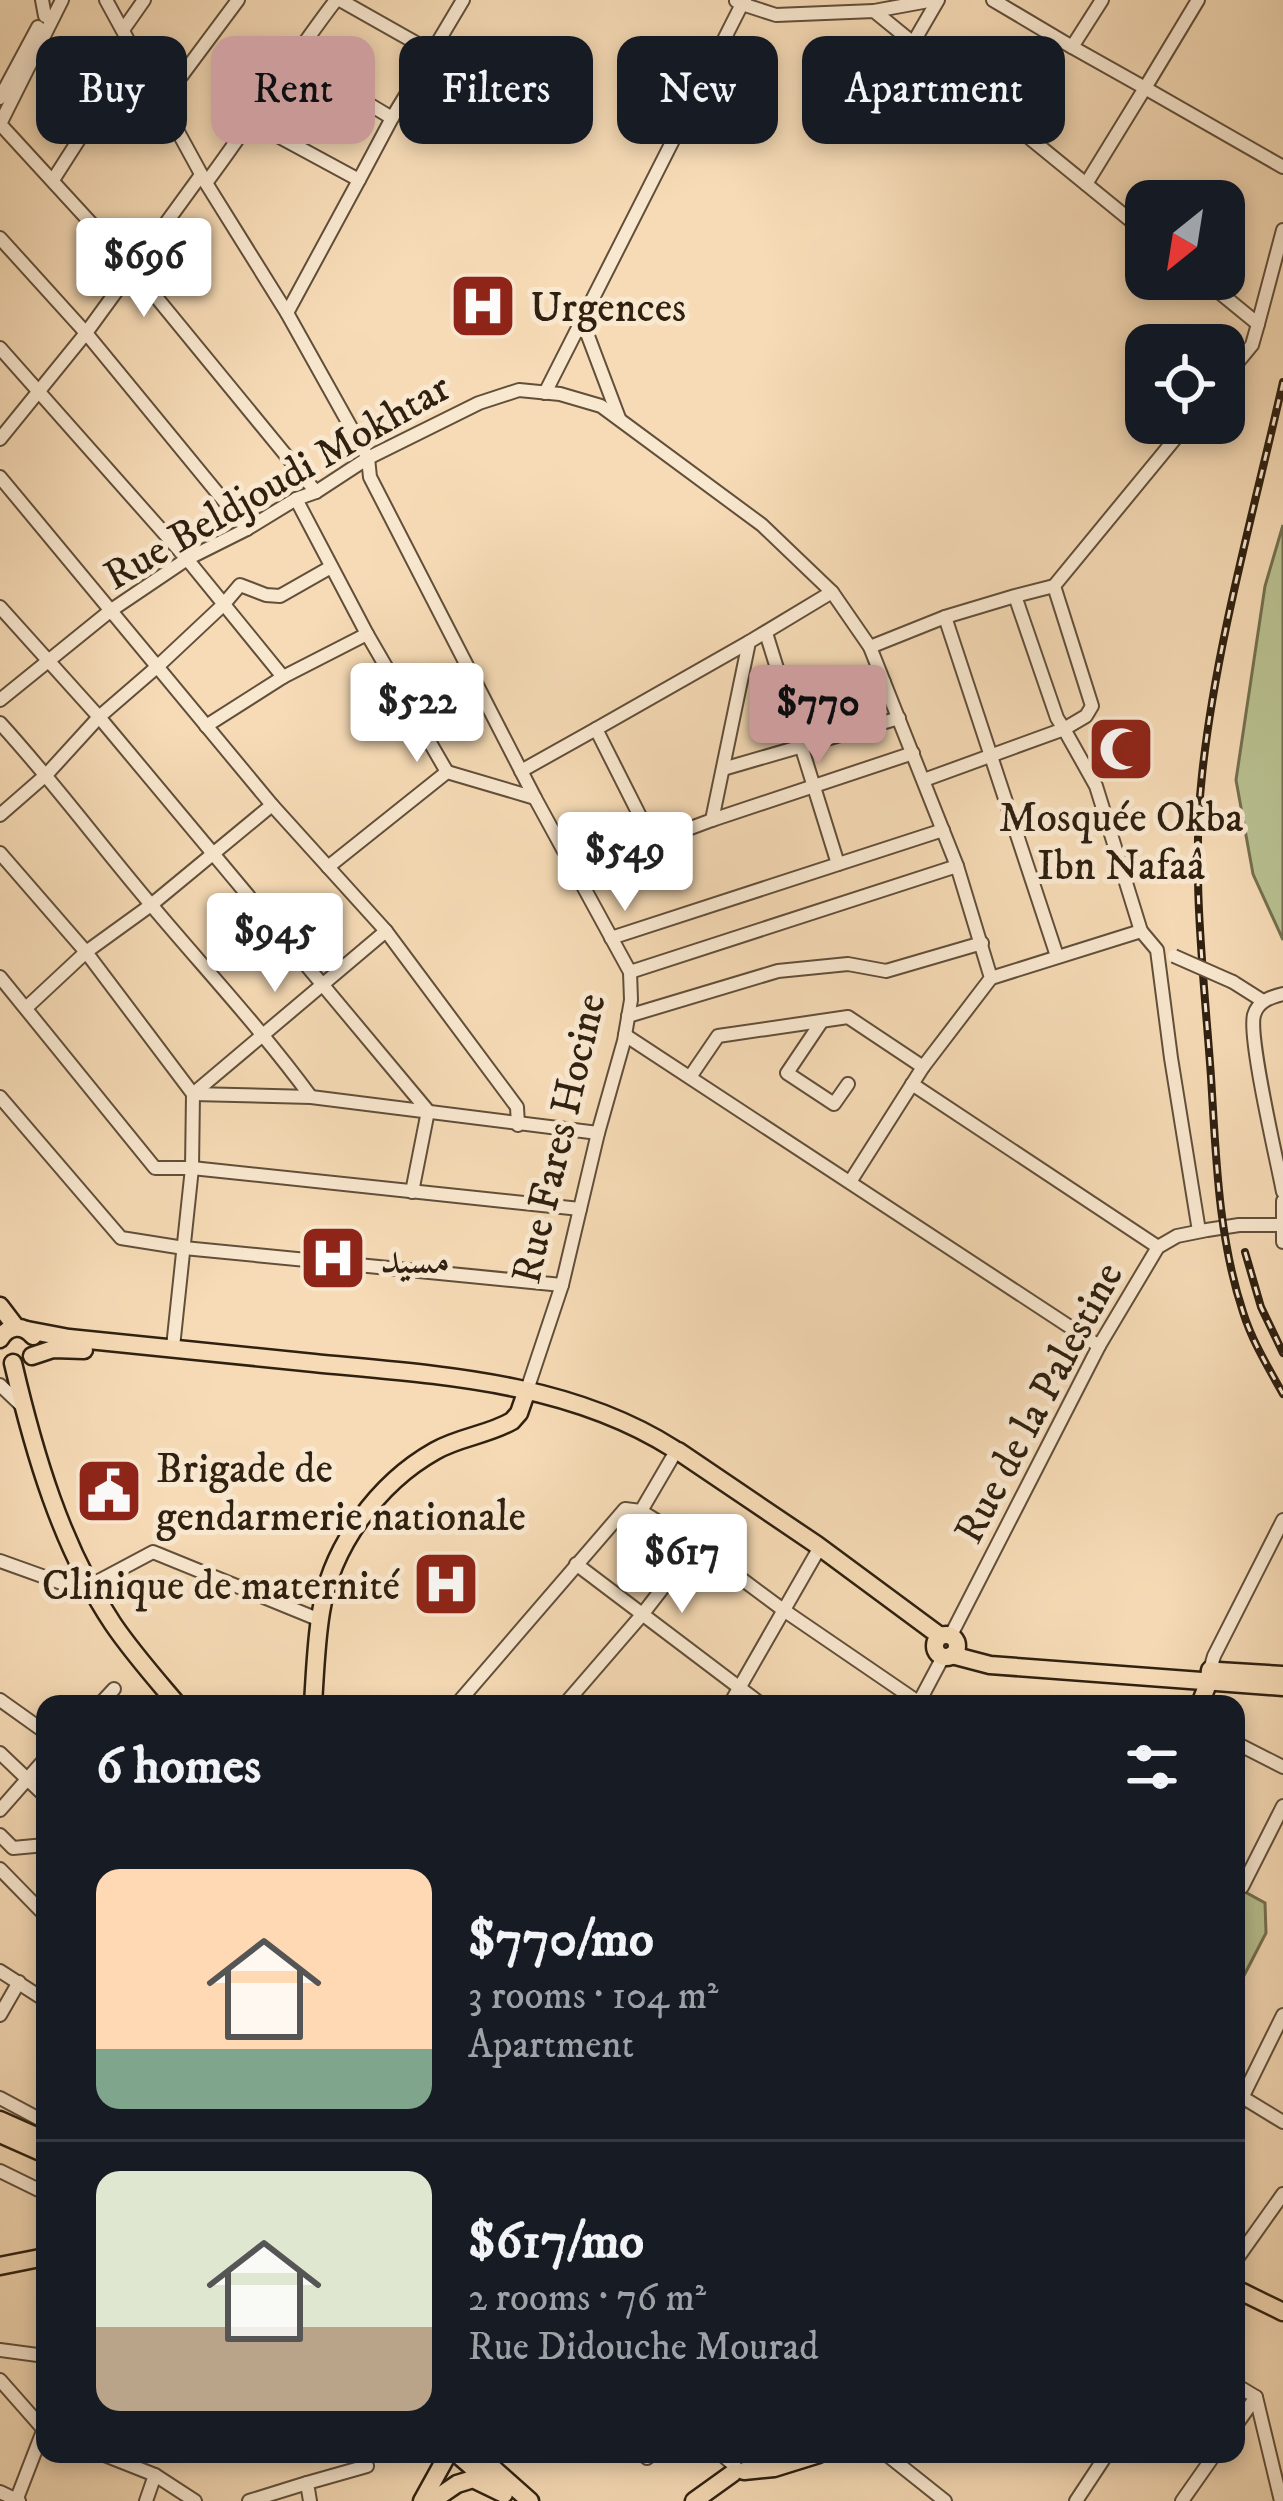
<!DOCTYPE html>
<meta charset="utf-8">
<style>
body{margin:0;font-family:"IM FELL DW Pica",Amiri,serif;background:#242831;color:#f1f3f6;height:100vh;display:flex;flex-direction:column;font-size:45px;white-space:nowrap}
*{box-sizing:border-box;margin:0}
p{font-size:39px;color:#9ea1a6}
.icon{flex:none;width:66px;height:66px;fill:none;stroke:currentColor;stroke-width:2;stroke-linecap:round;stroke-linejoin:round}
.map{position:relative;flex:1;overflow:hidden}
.drawer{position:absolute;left:36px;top:1695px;width:1209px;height:768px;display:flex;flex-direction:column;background:#171b24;border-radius:24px;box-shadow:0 6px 18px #0003}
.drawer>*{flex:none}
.guide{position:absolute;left:36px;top:36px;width:1212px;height:108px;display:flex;gap:24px}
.needle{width:78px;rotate:210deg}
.fabs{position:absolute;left:1125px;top:180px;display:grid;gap:24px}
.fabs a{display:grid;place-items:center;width:120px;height:120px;border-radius:24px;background:#171b24;box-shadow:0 6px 18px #0003;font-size:60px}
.price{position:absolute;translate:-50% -102px;padding:0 27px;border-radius:12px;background:#fff;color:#222;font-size:39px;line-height:78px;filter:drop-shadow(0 3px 6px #0008)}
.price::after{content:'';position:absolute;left:50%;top:72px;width:36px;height:27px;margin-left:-18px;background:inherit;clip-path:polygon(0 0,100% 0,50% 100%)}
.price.current{background:#c59692;color:#111}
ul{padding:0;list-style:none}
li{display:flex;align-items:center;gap:36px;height:300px;padding:0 60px}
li+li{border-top:3px solid #363941}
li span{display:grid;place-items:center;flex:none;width:336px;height:240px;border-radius:24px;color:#555}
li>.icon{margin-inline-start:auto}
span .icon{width:144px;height:144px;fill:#fffc;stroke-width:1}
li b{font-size:51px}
h2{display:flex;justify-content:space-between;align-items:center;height:144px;padding:0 60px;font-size:51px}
.pill{padding:0 42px;border-radius:24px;background:#171b24;box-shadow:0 6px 18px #0003;font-size:42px;line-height:108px}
.pill.current{background:#c59692;color:#111}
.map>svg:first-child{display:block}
</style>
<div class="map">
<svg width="1283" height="2501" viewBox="0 0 1283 2501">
<rect width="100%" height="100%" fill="#f6dbb6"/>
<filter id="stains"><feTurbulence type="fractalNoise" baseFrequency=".00167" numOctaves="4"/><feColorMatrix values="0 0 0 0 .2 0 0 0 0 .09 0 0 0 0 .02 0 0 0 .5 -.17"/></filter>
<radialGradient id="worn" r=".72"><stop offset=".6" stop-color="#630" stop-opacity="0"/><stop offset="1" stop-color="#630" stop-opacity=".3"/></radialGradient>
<g fill="#b9c191" stroke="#747050" stroke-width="3">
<path d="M1283,525V940L1253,874L1236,780L1265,586Z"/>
<path d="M1236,1887L1265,1903L1266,1933L1236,1991Z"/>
</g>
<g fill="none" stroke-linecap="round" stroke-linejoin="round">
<g stroke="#614f3a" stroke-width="16">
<g id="minor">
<path d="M42,0L45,16"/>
<path d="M62,0L0,124L134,270L316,492"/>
<path d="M106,0L206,183L287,313L368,458L370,477L535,798L630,972L631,1000L624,1041L598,1133L562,1285L527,1390"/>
<path d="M340,0L432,52L392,118"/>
<path d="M745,0L742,4L776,15L874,11L1146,233"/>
<path d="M993,0L1072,47"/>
<path d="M1198,0L1145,88L1283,167"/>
<path d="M874,11L934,0"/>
<path d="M123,30L144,0"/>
<path d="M913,43L938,0"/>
<path d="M432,52L463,0"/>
<path d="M0,98L38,27"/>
<path d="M162,102L238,0"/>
<path d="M252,122L359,180L392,118L292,58"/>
<path d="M53,180L135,52"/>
<path d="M206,183C251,123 290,60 336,0"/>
<path d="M1086,184L1145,88L1072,47L1102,0"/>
<path d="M0,238L86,333L247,529"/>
<path d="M1203,279L1258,324L1283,230"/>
<path d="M287,313L359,180"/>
<path d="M582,320L619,418"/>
<path d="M0,348L187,559L283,677"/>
<path d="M1224,379L1252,345L1258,324"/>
<path d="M545,393L742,4L736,1"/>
<path d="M0,439L86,333L201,175"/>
<path d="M0,477L272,805L386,931L517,1107L518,1125"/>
<path d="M296,499L367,634L447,772"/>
<path d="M1054,586L1188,423"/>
<path d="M0,607L99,717L428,1111L412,1192"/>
<path d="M945,617L1057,956"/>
<path d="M766,633L838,864"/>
<path d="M870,647L945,617L1015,596L1057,718L1064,729L1086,716L1092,706L1054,586L1015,596"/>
<path d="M0,700L110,611L187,559L247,529L296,499L316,492L368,458L479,403L519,390L560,394L601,406L762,525L832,592"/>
<path d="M790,711L884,682"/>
<path d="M0,723C54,782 101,846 153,907C206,970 262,1030 311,1097"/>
<path d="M206,726L283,677L367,634"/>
<path d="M596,729L749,642"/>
<path d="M723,769L899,718"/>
<path d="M521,771L596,729L653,842L712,820L749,642L832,592L870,647L957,866L991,978L923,1067L850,1182"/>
<path d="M924,780L1064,729L1096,786L1141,931"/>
<path d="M0,815L47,774L99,717L158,666L223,605L240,585L266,595L280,596L331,567"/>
<path d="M712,820L913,753"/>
<path d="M0,853L86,952L193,1094"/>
<path d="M328,867L447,772L535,798"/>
<path d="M611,938L943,830"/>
<path d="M630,972L957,866"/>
<path d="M0,977L155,1168H192L580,1209"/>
<path d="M991,978L1141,931L1157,950L1171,1058L1199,1231"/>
<path d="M1233,982L1263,1001"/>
<path d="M1283,994C1271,997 1258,1001 1254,1015C1248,1038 1277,1160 1283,1192"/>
<path d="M26,1008L86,952L151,905L272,805"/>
<path d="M628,1016L778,971L848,964L886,971L982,943"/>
<path d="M822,1021L787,1073L834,1104L848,1084"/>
<path d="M625,1035L1099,1346"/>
<path d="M690,1077L718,1036L848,1017L923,1067"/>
<path d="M912,1084L1158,1247"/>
<path d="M194,1093L386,931"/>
<path d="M193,1094L311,1097L598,1133"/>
<path d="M0,1097L121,1238L184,1248L562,1285"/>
<path d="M1283,1201V1242"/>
<path d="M173,1347L192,1168L193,1094"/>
<path d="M0,1385L21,1405"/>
<path d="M641,1511L696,1545L782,1609L921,1704"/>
<path d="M0,1561L95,1595"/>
<path d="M576,1564L761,1704"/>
<path d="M91,1585L153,1552L320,1620"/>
<path d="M951,1635L1099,1346L1158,1247L1177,1236L1207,1230L1239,1225H1283"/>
<path d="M1210,1670L1214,1656L1283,1520"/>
<path d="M0,1700L45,1732"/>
<path d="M100,1704L114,1689"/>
<path d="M457,1704L625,1509L641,1511L672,1458"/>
<path d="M565,1704L641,1616L696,1545"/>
<path d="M730,1704L816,1554"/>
<path d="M918,1704L943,1657"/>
<path d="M1236,1743L1283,1767"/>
<path d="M0,1753L45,1796"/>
<path d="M0,1810L45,1759"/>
<path d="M0,1835L13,1848L45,1845"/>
<path d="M0,1869L45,1915"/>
<path d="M1242,1887L1283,1806"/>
<path d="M0,1971L45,2000"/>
<path d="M0,2015L19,1982"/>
<path d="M1242,2097L1283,2122"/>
<path d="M0,2098L45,2122"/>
<path d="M1236,2110L1283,2015"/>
<path d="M0,2171L45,2193"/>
<path d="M1236,2260L1283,2194"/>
<path d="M0,2350L45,2356"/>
<path d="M0,2380L45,2431"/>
<path d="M1236,2385L1256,2397L1281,2501"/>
<path d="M1236,2425L1256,2397"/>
<path d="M102,2454L155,2475L195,2501"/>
<path d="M643,2454L647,2458L651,2454"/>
<path d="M721,2454L735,2466"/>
<path d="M886,2454L945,2501"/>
<path d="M0,2492L19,2501"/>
<path d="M16,2501L45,2426"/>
<path d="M146,2501L155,2475"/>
<path d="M249,2501L307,2483"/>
<path d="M310,2501L307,2483L367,2466"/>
<path d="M1076,2501L1107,2454"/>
<path d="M1182,2501L1215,2454"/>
</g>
</g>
<g stroke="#2f2010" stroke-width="21">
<g id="major">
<path d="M0,1306L16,1327"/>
<path d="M27,1330L69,1338C151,1346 232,1355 314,1363C437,1375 567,1381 674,1449"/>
<path d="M0,1339C8,1325 23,1324 33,1336"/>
<path d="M32,1356L53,1349L84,1350"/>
<path d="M13,1363C34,1453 61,1546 113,1624C132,1652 155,1678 177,1704"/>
<path d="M678,1451L817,1545L940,1636"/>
<circle cx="946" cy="1646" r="11"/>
<path d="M952,1655L990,1665L1283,1687"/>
<path d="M1218,1671L1283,1675"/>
<path d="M313,1704C315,1674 316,1642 321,1612C331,1547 378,1483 435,1451C459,1437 488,1435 512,1421L519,1413L527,1390"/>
<path d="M1200,1704L1209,1681L1210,1670"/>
<path d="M0,2120L45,2140"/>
<path d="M0,2134L45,2154"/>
<path d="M0,2266L45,2257"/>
<path d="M1236,2289L1283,2312"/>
<path d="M457,2454L488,2481"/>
<path d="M477,2454L530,2501"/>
<path d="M744,2471L774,2468L819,2454"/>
<path d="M422,2501L448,2454"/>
<path d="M432,2501L457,2484L473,2479L504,2494"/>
<path d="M694,2501L733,2473"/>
</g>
</g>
<use href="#minor" stroke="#f9e8d0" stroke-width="12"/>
<use href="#major" stroke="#f6dbb6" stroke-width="16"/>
<g stroke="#2f2010" stroke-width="8">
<g id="rail">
<path d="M1283,382C1254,511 1216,644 1202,775C1191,875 1204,977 1211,1077C1216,1155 1218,1237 1243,1312C1252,1341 1268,1367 1283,1394"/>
<path d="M1245,1252L1261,1307L1283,1353"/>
</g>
</g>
<use href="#rail" stroke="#f9e8d0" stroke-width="3" stroke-dasharray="9" stroke-linecap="butt"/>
<g stroke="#614f3a" stroke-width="16" stroke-linecap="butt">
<path id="minor-bridge" d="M1174,956L1233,982"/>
</g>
<use href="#minor-bridge" stroke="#f9e8d0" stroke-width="12"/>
</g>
<defs>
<g id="hospital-square" transform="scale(3.45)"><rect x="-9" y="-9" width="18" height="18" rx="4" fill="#8f2418" stroke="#f9e8d0"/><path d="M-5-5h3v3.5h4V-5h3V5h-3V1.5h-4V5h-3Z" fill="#fff"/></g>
<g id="mosque-square" transform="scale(3.45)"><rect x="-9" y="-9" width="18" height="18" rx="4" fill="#8f2418" stroke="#f9e8d0"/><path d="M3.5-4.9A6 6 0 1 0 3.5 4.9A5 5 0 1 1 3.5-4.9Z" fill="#fff"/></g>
<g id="civic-square" transform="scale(3.45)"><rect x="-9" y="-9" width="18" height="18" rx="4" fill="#8f2418" stroke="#f9e8d0"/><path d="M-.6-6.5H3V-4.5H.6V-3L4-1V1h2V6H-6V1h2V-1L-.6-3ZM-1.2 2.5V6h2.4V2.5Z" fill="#fff"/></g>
</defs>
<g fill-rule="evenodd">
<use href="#hospital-square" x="483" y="306"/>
<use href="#mosque-square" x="1121" y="749"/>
<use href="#hospital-square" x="333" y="1258"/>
<use href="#civic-square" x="109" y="1491"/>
<use href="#hospital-square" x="446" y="1584"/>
</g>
<g text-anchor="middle" stroke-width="10" stroke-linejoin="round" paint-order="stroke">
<g font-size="42" fill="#2f2010" stroke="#f9e8d0" text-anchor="start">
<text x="530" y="321">Urgences</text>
<text x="1121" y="831" text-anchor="middle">Mosquée Okba<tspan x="1121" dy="48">Ibn Nafaâ</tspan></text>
<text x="380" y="1273">مسيد</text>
<text x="156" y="1482">Brigade de<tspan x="156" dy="48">gendarmerie nationale</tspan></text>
<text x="400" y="1599" text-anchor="end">Clinique de maternité</text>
</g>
<g font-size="42" fill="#2f2010" stroke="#f9e8d0">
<text transform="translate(276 480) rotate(-30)" y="15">Rue Beldjoudi Mokhtar</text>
<text transform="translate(557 1138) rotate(-77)" y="15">Rue Fares Hocine</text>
<text transform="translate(1037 1402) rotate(-62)" y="15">Rue de la Palestine</text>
</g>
</g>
<rect width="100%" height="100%" filter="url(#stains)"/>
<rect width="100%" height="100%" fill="url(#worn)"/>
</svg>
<div class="fabs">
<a><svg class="needle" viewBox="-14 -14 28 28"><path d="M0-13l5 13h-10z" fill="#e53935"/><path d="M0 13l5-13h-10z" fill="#9ea1a6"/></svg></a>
<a><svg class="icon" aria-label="locate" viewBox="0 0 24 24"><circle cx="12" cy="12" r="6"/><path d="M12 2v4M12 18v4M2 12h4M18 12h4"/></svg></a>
</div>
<b class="price" style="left:144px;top:320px">$696</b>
<b class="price" style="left:417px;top:765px">$522</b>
<b class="price current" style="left:818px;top:767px">$770</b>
<b class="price" style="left:625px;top:914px">$549</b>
<b class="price" style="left:275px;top:995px">$945</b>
<b class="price" style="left:682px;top:1616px">$617</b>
<div class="guide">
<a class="pill">Buy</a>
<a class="pill current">Rent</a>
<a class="pill">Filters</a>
<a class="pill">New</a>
<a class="pill">Apartment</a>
</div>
<section class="drawer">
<h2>6 homes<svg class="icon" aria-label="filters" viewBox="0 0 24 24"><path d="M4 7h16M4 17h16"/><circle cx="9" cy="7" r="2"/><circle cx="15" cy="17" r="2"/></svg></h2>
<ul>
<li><span style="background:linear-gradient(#ffd9b3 75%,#7fa58c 0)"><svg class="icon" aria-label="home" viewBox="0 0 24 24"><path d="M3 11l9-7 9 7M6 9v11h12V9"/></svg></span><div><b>$770/mo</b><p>3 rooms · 104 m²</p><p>Apartment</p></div></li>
<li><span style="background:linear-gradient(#dfe7d0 65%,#b9a48a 0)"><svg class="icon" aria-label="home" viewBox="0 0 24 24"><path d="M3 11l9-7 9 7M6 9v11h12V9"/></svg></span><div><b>$617/mo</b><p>2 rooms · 76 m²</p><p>Rue Didouche Mourad</p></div></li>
</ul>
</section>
</div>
